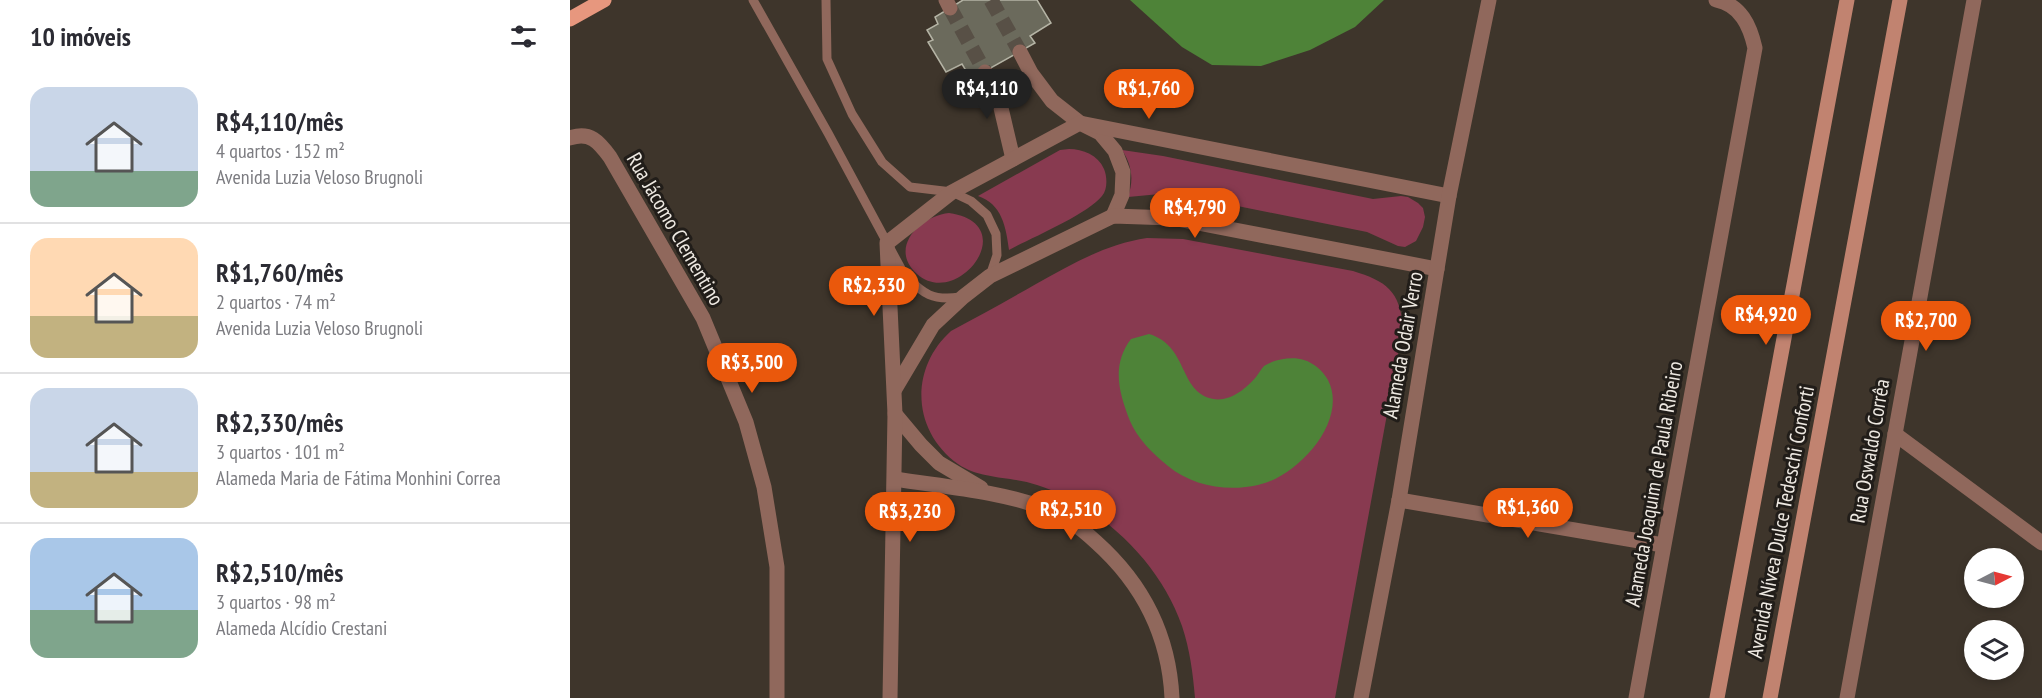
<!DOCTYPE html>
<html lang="pt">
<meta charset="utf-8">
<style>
body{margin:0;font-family:"PT Sans Narrow",sans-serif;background:#f7f7f7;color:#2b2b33;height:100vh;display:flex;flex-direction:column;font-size:22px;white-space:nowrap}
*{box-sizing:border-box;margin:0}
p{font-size:20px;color:#7c7c81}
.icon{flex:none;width:33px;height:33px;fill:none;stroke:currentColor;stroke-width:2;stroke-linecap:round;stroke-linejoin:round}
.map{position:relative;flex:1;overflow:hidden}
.sheet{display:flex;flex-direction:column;background:#fff;width:570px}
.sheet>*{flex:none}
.needle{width:39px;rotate:84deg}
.buttons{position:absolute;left:1394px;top:548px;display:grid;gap:12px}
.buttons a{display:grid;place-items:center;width:60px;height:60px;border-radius:50%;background:#fff;box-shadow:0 3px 9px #0003;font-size:30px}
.price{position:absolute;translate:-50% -51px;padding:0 14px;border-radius:21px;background:#ea580c;color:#fff;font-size:20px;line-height:39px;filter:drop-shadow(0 2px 3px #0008)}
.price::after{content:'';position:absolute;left:50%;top:36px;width:18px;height:14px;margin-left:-9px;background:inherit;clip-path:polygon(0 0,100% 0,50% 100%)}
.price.current{background:#222;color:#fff}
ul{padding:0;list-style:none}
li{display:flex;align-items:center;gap:18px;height:150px;padding:0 30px}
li+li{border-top:2px solid #e1e1e2}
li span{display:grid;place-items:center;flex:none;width:168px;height:120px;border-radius:18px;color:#555}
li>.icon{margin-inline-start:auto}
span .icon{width:72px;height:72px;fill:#fffc;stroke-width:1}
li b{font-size:26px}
h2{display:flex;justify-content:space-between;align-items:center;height:72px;padding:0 30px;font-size:26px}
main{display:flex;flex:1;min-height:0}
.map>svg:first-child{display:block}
</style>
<main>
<section class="sheet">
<h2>10 imóveis<svg class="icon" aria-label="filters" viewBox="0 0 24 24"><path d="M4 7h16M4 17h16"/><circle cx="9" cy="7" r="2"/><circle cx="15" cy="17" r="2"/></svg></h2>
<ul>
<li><span style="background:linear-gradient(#c9d6e8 70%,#7fa58c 0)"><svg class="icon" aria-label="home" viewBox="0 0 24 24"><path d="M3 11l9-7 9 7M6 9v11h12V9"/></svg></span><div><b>R$4,110/mês</b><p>4 quartos · 152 m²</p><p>Avenida Luzia Veloso Brugnoli</p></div></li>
<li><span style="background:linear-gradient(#ffd9b3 65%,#c2b280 0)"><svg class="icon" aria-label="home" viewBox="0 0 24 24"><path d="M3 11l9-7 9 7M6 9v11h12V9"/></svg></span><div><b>R$1,760/mês</b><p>2 quartos · 74 m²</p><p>Avenida Luzia Veloso Brugnoli</p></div></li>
<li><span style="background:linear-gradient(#c9d6e8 70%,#c2b280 0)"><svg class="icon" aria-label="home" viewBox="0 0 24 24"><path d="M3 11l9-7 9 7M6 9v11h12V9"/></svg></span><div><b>R$2,330/mês</b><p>3 quartos · 101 m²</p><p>Alameda Maria de Fátima Monhini Correa</p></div></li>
<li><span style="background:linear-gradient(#a9c7e8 60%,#7fa58c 0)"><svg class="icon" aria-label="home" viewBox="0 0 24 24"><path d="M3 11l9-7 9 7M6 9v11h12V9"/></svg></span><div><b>R$2,510/mês</b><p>3 quartos · 98 m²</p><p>Alameda Alcídio Crestani</p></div></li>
</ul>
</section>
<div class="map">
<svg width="1472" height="698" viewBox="0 0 1472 698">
<rect width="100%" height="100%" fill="#3e352b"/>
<g fill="#883a50">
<path d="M499,149C513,149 528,155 534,169C537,176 538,189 532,196C518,214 461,238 439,250C436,227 432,204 408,196L490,150Z"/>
<path d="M552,150L593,156L803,199L831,196L838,197L848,203L853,208L855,217L853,227L846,241L835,247L828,246L797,232L618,196L590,194L558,197C564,180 562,165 552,150Z"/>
<path d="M379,213C454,224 387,310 347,274C318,248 350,216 379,213Z"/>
<path d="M577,238L613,239L783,271C816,281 830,291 833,327L765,698H625C623,674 620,650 612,626C590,562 531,506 467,485C442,476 411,480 388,464C342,431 339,369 381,331C409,316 438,300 466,284C502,264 536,244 577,238Z"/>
</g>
<g fill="#4e8338">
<path d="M560,0H814L785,27L740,50L691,66L642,65L612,47Z"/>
<path d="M579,334C617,345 609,388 639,398C657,404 675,390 686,377C689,373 691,369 694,366C704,359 723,356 734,360C744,363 753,371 758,380C779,421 727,477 688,485C657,492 622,486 598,466C583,454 567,438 560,421C549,393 541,365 561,339Z"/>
</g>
<path fill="#6b6a5c" stroke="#b5b4a5" stroke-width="1.5" d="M393,0H467L481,23L460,36L465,43L401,79L392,64L376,72L358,42L363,40L357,30L368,24L365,17Z"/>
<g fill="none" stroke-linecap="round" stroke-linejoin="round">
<g stroke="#585046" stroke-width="15" stroke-dasharray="15 8" stroke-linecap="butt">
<path d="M421,0L450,52"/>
<path d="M380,8L415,72"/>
</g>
<g stroke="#90685c" stroke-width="9">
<path d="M183,0L258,133L335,276C354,294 362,301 390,297"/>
<path d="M256,0L257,59L282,114L312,162L340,187L382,192L401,201L417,215L426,234L427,255L420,276"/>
</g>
<g stroke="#90685c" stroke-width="15">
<path d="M376,0L380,8"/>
<path d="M450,52L461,73L482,101L510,123L530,133L545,151L553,172L552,195L543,216"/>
<path d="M415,72L427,91L443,159"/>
<path d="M0,138C20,131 29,142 40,157L133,318L176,422L194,487L207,567V698"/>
<path d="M325,389L363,325L393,297L420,276L543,216L602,218L867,269"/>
<path d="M325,414L351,445L369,463L411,488"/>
<path d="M1325,434L1472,543"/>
<path d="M325,479C376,487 429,491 477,509C496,516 512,529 526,542C573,584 599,635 602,698"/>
<path d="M829,500L1093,545"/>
<path d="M320,698L325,414L317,243L382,192L510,123L879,196"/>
<path d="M791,698L829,500L879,196L919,0"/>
<path d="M1066,698L1185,48C1180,26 1171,5 1146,0"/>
<path d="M1277,698L1404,0"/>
</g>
<g stroke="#c18370" stroke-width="15">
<path d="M1147,698L1277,0"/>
<path d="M1200,698L1330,0"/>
</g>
<path stroke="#e7977e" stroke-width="15" d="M0,19L34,0"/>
</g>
<g text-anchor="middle" stroke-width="6" stroke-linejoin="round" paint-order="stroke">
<g font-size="21" fill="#eee9e2" stroke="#211d19">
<text transform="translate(105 229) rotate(60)" y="7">Rua Jácomo Clementino</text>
<text transform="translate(833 345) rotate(-80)" y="7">Alameda Odair Verro</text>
<text transform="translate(1300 451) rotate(-80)" y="7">Rua Oswaldo Corrêa</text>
<text transform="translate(1084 484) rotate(-80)" y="7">Alameda Joaquim de Paula Ribeiro</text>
<text transform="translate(1211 522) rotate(-79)" y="7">Avenida Nívea Dulce Tedeschi Conforti</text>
</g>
</g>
</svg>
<div class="buttons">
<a><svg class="needle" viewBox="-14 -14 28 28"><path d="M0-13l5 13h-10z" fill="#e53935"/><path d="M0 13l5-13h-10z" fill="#7c7c81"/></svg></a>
<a><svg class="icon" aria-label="layers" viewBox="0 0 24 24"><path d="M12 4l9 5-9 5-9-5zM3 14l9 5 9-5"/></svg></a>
</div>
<b class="price current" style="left:417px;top:120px">R$4,110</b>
<b class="price" style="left:579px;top:120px">R$1,760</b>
<b class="price" style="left:625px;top:239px">R$4,790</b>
<b class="price" style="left:304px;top:317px">R$2,330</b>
<b class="price" style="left:1196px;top:346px">R$4,920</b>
<b class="price" style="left:1356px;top:352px">R$2,700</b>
<b class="price" style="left:182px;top:394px">R$3,500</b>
<b class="price" style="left:958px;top:539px">R$1,360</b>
<b class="price" style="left:501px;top:541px">R$2,510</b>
<b class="price" style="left:340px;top:543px">R$3,230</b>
</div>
</main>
